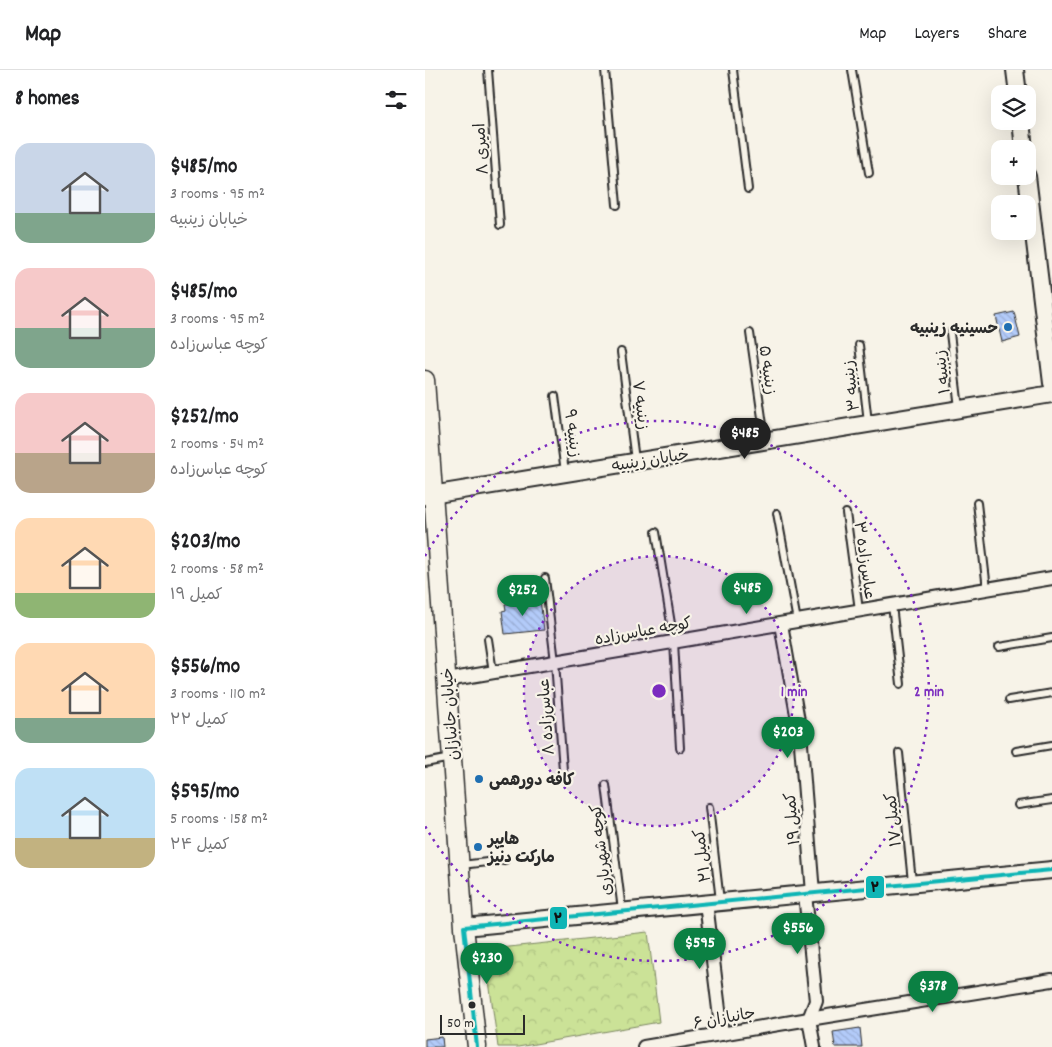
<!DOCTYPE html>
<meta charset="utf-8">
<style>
body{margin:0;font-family:Dekko,"Playpen Sans Arabic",sans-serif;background:#f6f6f6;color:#202124;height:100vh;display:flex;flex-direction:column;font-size:19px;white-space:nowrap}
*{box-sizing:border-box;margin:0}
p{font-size:16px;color:#757577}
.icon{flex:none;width:28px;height:28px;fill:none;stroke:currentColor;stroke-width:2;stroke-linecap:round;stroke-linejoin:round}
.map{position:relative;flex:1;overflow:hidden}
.sheet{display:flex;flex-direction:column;background:#fff;width:425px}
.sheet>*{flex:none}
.tools{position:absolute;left:566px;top:15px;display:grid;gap:10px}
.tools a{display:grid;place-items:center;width:45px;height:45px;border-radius:10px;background:#fff;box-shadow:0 5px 20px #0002;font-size:25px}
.scale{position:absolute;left:15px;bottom:12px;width:85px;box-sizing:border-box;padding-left:5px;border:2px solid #2b2b2b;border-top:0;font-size:14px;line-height:18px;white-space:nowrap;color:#2b2b2b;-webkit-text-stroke:4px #f7f3e8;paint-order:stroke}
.price{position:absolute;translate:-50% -42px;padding:0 11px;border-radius:18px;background:#0b8043;color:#fff;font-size:16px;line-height:32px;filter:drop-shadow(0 1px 2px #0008)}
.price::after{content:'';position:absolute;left:50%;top:30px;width:15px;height:11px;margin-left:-8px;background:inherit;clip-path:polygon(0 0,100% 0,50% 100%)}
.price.selected{background:#222;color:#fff}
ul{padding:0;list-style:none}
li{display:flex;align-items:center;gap:15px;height:125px;padding:0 15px}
li span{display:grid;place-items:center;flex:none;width:140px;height:100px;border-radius:15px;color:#555}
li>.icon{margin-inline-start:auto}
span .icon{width:60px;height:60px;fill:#fffc;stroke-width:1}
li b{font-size:21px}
h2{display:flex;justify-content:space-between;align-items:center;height:60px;padding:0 15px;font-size:21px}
header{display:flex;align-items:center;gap:30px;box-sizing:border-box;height:70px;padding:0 25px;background:#fff;border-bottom:1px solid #e0e0e0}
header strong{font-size:24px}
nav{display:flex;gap:28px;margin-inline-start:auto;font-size:18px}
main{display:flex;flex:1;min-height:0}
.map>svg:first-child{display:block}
</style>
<header>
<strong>Map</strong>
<nav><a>Map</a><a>Layers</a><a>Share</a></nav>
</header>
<main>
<section class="sheet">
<h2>8 homes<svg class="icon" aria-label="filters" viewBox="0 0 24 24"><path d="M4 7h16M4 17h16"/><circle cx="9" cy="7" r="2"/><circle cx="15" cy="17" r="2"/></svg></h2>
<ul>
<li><span style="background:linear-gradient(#c9d6e8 70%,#7fa58c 0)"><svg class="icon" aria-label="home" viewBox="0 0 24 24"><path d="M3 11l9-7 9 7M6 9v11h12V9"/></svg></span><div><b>$485/mo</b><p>3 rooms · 95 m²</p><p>خیابان زینبیه</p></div></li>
<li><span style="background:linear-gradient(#f6c9c9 60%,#7fa58c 0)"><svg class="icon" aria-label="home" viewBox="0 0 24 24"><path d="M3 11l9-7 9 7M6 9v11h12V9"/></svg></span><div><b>$485/mo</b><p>3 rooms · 95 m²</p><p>کوچه عباس‌زاده</p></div></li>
<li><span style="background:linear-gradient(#f6c9c9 60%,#b9a48a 0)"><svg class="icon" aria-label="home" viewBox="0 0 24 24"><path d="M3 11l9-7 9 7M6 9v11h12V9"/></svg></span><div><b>$252/mo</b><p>2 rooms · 54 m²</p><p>کوچه عباس‌زاده</p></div></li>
<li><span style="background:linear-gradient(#ffd9b3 75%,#8fb573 0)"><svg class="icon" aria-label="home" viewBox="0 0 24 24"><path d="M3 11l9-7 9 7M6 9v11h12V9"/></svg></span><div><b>$203/mo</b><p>2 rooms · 58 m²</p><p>کمیل ۱۹</p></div></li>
<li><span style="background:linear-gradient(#ffd9b3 75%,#7fa58c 0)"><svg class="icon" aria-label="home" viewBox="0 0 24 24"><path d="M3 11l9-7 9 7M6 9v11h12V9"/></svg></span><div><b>$556/mo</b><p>3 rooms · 110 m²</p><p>کمیل ۲۲</p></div></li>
<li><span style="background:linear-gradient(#bfe0f5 70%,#c2b280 0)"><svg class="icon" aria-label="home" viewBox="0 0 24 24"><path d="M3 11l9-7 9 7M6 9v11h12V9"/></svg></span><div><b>$595/mo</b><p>5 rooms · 158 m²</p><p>کمیل ۲۴</p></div></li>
</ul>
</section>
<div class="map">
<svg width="627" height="977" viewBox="0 0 627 977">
<defs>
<pattern id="park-crowns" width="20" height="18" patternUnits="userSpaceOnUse" patternTransform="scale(1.25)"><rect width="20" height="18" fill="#cbe297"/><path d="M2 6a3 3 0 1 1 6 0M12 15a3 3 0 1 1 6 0" fill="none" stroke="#aec282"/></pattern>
<pattern id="building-back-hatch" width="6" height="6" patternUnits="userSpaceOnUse" patternTransform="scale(1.25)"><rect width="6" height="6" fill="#b3cbf9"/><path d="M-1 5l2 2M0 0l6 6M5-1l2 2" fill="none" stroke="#9aaed6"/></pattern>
</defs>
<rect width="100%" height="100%" fill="#f7f3e8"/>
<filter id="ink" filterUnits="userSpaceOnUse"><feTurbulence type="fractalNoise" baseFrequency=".02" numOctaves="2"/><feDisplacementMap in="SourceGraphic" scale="10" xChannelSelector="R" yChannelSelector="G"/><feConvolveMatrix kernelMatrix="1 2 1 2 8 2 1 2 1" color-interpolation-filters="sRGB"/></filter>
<g filter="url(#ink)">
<path fill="url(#park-crowns)" stroke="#7b8661" d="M223,862L234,952L93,977H73L61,889V885L66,879Z"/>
<g fill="url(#building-back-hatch)" stroke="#2b2b2b">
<path d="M589,242L595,267L577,272L571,246Z"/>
<path d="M115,530L119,560L80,564L77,541L81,540L80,534Z"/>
<path d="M435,958L437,977H410L408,962Z"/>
<path d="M17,967L18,977H0V969Z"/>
</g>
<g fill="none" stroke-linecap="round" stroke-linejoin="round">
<g stroke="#2b2b2b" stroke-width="10">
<g id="service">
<path d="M63,0L75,155"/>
<path d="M180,0L192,135"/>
<path d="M308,0L323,119"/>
<path d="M427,0L444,103"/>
<path d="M325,263L340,369"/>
<path d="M525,263L534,338"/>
<path d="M434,275L443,352"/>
<path d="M196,282L210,390"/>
<path d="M130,326L140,402"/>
<path d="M552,433L562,519"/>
<path d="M352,443L372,551"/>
<path d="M421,443L434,540"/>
<path d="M231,462L249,572L255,678"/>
<path d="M120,508L130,592L138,700"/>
<path d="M467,535L476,614"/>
<path d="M63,569L68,602"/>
<path d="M574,577L627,568"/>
<path d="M584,630L627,623"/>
<path d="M591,681L627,675"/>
<path d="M474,683L487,812"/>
<path d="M0,693L26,688"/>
<path d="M181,715L197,840"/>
<path d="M593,735L627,730"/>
<path d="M284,737L295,831"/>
<path d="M36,795L80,790"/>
</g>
</g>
<g stroke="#2b2b2b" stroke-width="16">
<g id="minor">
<path d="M356,554L375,662L388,823"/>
<path d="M22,610L627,508"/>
<path d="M380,824L391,931L384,949"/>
<path d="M281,833L297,964"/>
<path d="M384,949L389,977"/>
<path d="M219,977L384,949L627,910"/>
</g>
</g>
<g stroke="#2b2b2b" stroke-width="20">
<g id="tertiary">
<path d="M590,0L593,24"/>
<path d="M596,51L599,79"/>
<path d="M602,106L627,313"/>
<path d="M0,426L627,324"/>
<path d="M39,857L627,800"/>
</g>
</g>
<g stroke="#2b2b2b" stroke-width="21">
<path id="secondary" d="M0,310L39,857L52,977"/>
</g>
<use href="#service" stroke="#f7f3e8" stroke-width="6"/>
<use href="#minor" stroke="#f7f3e8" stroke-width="12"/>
<use href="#tertiary" stroke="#f7f3e8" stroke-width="16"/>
<use href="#secondary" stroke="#f7f3e8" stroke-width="18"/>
<g stroke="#f7f3e8" stroke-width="8">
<path id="bus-1" d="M52,977L39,857L627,800"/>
</g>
<use href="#bus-1" stroke="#0fb5b5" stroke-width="4"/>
</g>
</g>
<circle cx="234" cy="621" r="135" fill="#7b2cbf" fill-opacity=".12"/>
<g fill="none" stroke="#7b2cbf" stroke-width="2.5" stroke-dasharray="2.5 5">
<circle cx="234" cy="621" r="135"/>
<path d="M0 486A270 270 0 1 1 0 756"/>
</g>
<g fill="#1f6fb2" stroke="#f7f3e8" stroke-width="2">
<circle cx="583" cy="257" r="5"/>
<circle cx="54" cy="709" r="5"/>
<circle cx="53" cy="777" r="5"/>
</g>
<circle fill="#2b2b2b" stroke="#f7f3e8" stroke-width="2" cx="47" cy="935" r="4.5"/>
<g text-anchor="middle" stroke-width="4.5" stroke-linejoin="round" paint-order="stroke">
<g font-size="16" fill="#2b2b2b" stroke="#f7f3e8">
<text transform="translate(55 79) rotate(-94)" y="6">امیری ۸</text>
<text transform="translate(344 300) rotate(82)" y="6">زینبیه ۵</text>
<text transform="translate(516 302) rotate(-97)" y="6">زینبیه ۱</text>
<text transform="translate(425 316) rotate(-97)" y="6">زینبیه ۳</text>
<text transform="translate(217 335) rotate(83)" y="6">زینبیه ۷</text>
<text transform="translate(149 363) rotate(83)" y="6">زینبیه ۹</text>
<text transform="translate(225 389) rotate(-9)" y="6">خیابان زینبیه</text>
<text transform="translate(441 490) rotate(82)" y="6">عباس‌زاده ۳</text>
<text transform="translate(218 560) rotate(-10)" y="6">کوچه عباس‌زاده</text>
<text transform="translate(24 644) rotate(-94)" y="6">خیابان جانبازان</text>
<text transform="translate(120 647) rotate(-94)" y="6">عباس‌زاده ۸</text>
<text transform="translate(366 749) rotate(-95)" y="6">کمیل ۱۹</text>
<text transform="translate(467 750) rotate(-96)" y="6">کمیل ۱۷</text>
<text transform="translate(175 780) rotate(-97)" y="6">کوچه شهریاری</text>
<text transform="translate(276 786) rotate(-97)" y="6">کمیل ۲۱</text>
<text transform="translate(299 947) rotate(-10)" y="6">جانبازان ۶</text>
</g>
<g font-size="16" font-weight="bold" fill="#2b2b2b" stroke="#f7f3e8" text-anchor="start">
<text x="573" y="263" text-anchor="end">حسینیه زینبیه</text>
<text x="64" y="715">کافه دورهمی</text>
<text x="63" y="774">هایپر<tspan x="63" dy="18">مارکت دنیز</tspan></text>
</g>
</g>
<circle cx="234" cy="621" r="8" fill="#7b2cbf" stroke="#f7f3e8" stroke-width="2.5"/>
<g font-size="15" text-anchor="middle" font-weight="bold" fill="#7b2cbf" stroke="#f7f3e8" stroke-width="4.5" stroke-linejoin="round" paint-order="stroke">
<text x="369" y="626">1 min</text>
<text x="504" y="626">2 min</text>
</g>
<g stroke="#f7f3e8" stroke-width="2">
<rect x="440" y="805" width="20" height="24" rx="5" fill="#0fb5b5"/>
<rect x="124" y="836" width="19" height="24" rx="5" fill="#0fb5b5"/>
</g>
<g font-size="14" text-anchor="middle" font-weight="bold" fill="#111">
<text x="450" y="822">۲</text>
<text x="133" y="853">۲</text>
</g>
</svg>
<div class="tools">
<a><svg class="icon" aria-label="layers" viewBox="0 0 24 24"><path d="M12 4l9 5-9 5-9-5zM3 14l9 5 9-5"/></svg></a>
<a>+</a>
<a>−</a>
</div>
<div class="scale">50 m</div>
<b class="price selected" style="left:320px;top:390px">$485</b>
<b class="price" style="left:322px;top:545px">$485</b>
<b class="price" style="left:98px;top:547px">$252</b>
<b class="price" style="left:363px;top:689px">$203</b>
<b class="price" style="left:373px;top:885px">$556</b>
<b class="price" style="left:275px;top:900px">$595</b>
<b class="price" style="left:62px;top:915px">$230</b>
<b class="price" style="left:508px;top:943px">$378</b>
</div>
</main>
